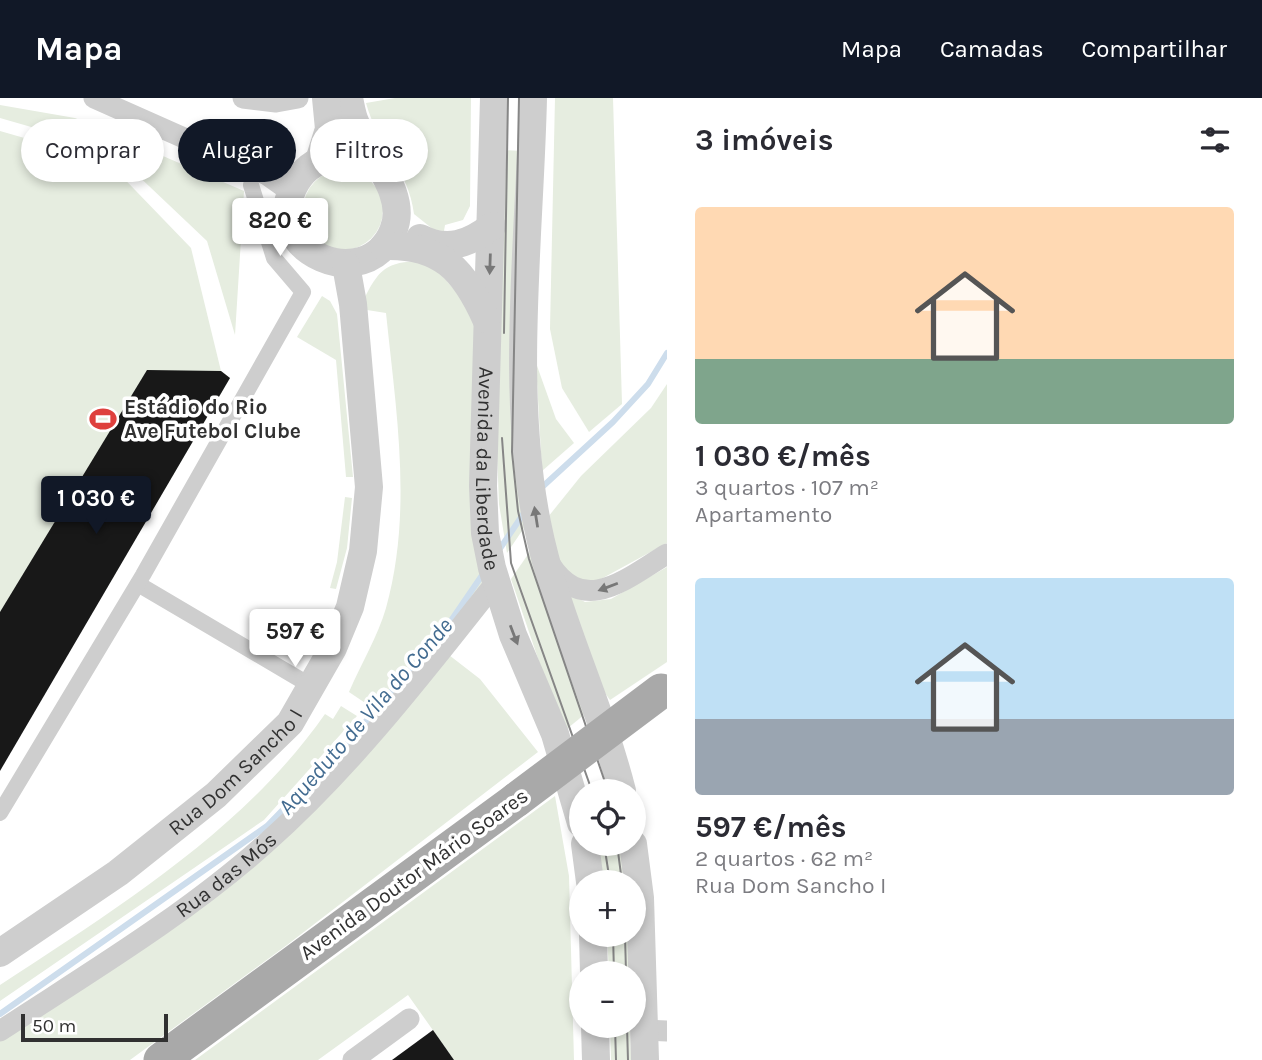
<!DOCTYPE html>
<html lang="pt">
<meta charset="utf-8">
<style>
body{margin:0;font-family:Karla,sans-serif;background:#f2f2f3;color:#2b2b33;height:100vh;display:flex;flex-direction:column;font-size:26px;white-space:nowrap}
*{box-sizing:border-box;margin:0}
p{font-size:23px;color:#7c7c81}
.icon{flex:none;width:38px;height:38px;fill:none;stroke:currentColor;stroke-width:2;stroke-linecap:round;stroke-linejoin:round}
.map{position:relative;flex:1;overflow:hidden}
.drawer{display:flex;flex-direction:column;background:#fff;width:595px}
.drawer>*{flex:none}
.hud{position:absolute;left:21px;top:21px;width:541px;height:63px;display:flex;gap:14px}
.controls{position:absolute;left:569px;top:681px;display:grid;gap:14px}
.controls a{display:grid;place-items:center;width:77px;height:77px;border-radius:50%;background:#fff;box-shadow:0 4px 10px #0003;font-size:35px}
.scale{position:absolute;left:21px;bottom:18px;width:147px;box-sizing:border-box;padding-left:7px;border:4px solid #313131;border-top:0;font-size:19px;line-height:24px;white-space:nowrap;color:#313131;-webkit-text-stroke:5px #fff;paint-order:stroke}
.price{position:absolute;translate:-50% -60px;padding:0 16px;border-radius:7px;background:#fff;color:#222;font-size:23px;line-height:46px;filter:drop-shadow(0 2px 4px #0008)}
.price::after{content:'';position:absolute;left:50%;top:42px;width:21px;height:16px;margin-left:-10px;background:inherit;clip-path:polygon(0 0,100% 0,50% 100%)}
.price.selected{background:#111827;color:#fff}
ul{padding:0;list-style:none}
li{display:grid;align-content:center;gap:14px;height:371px;padding:0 28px}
li span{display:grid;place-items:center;height:217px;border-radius:7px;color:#555}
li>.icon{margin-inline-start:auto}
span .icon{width:126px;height:126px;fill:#fffc;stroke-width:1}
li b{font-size:30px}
h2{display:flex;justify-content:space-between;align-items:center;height:84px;padding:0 28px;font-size:30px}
.chip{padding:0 24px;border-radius:32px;background:#fff;box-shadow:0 4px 10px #0003;font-size:24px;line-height:63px}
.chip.selected{background:#111827;color:#fff}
header{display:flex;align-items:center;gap:42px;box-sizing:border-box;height:98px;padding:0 35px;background:#111827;color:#fff}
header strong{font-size:33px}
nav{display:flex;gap:38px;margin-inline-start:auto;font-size:24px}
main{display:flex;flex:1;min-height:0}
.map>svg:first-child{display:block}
</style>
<header>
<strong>Mapa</strong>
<nav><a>Mapa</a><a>Camadas</a><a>Compartilhar</a></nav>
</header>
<main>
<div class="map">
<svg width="667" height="962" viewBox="0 0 667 962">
<rect width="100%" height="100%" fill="#fff"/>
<g fill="#e6ede0">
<path d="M395,0H471L470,108L463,122L445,127L444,133L434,132L414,116C409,72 378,49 366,5Z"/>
<path d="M555,0H613L622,306L589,334L562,290L550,231Z"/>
<path d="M0,7L75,20L244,93L235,237L207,143L111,52L0,20Z"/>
<path d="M0,33L108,64L191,150L221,273L230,280L53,581L0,659Z"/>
<path d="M502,52L523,53L526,427L507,455L499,406L497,352Z"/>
<circle cx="343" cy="112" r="40"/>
<path d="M428,162L476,216L486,482L380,615L349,594C361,566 378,538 386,510C413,413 396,313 386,215L367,212L364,201C382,165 389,165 428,162Z"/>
<path d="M322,198L330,203L337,216L353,379H346L336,262L297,239Z"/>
<path d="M536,265L556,321L574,345L542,373Z"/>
<path d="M667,286V445L590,487C552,466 555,460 548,419L581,378L651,310Z"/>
<path d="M345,399L352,400L347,450L336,491L330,490L337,464Z"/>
<path d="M531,452L590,612L563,634L511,481Z"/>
<path d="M667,469V564L610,602L592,577L562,492L585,504L611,501Z"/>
<path d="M449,557L480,581L538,654L287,847L130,962H0V942L213,800Z"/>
<path d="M341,608L357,618L264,722L0,903V887C117,810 244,732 325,616L333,621Z"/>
<path d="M555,698L569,778L574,962H454L408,897L318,962H195Z"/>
<path d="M596,746H621L626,784H602Z"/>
<path d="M607,837H628L629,875H609Z"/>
<path d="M610,928H630L631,962H611Z"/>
</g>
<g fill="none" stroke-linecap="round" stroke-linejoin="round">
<g stroke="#cdddec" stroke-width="6">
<path d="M540,391L613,324L648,286L667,255"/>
<path d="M499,452L526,412"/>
<path d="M0,916L267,728L343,650L446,530L485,473"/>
</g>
</g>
<g fill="#181818">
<path d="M147,272L221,273L230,280L0,673V514Z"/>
<path d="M433,932L454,962H392Z"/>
</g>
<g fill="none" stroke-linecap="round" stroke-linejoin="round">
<g stroke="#cecece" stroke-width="16">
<path d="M138,486L313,589"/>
<path d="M0,715L143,477L303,194L274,160L251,87"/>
</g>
<g stroke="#cecece" stroke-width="21">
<path d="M94,0L267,77L291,94"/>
<path d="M243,0L276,4L298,0"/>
<path d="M550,466C584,519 627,480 667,456"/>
<path d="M644,932L667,933"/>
<path id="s1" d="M0,933C90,874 184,818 265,746C352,669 424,575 496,484"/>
<path d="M353,962L409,921"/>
</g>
<g stroke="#cecece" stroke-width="28">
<path d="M349,0C351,9 352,18 356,26C370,59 409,97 393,133C366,198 263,154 293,90C310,54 349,52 379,71"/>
<path id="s2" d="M494,0L483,388L485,435L492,470L513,537L555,636L581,725"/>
<path d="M533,0C530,136 510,291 537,425C555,517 599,602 622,693"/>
<path d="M319,63L329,31L326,0"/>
<path d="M420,140C447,154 469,146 492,128"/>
<path d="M384,148C441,146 464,172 486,221"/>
<path d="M585,746L590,784"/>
<path d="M633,746L640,800L645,962"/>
<path d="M593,836L594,875"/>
<path id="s3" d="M0,855L118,775L216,697L290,625L333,550L350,509L363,453L369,389L353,206L346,167"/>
<path d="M595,928L596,962"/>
</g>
<path stroke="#a9a9a9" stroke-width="35" d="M161,962L516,702"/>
<g stroke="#868686" stroke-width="2">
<path d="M519,0L512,354L518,413L529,461L608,693"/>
<path d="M504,235L508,0"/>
<path d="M502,340L511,465L592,693"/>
<path d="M604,746L610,784"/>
<path d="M617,746L622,784"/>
<path d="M613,836L614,875"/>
<path d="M625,836L626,875"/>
<path d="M615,928L616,962"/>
<path d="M627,928L628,962"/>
</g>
<path stroke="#a9a9a9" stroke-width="35" d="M516,702L661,593"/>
</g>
<defs><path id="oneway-solid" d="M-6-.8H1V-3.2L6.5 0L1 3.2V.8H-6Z" transform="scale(1.75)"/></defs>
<g fill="#787878">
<use href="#oneway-solid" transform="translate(490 166) rotate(92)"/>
<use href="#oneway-solid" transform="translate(536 419) rotate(-99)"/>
<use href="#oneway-solid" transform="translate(608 489) rotate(159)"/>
<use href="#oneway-solid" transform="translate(514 537) rotate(69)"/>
</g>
<defs>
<g id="stadium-bare" transform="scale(2.1)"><path d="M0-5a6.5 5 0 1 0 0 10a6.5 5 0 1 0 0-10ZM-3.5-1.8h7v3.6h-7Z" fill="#de403d" stroke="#fff" stroke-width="2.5" paint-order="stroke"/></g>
</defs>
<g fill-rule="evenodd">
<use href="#stadium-bare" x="103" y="321"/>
</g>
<g text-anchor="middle" stroke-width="7" stroke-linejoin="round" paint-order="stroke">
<g font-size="21" font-weight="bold" fill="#313131" stroke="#fff" text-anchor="start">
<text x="124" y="316">Estádio do Rio<tspan x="124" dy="24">Ave Futebol Clube</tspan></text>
</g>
<g font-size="21" fill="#313131" stroke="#fff">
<text dy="7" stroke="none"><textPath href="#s2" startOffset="371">Avenida da Liberdade</textPath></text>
<text dy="7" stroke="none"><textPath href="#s3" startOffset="298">Rua Dom Sancho I</textPath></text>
<text dy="7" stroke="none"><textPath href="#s1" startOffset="275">Rua das Mós</textPath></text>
<text transform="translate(414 776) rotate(-36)" y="7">Avenida Doutor Mário Soares</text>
</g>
<g font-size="23" font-style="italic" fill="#426b90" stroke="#fff">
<text transform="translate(365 618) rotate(-49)" y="8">Aqueduto de Vila do Conde</text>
</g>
</g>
</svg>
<div class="controls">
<a><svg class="icon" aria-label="locate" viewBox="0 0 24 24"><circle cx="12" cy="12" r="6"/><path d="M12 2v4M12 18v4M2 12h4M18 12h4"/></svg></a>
<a>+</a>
<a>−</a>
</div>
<div class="scale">50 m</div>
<b class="price" style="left:280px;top:160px">820 €</b>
<b class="price selected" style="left:96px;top:438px">1 030 €</b>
<b class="price" style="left:295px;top:571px">597 €</b>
<div class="hud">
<a class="chip">Comprar</a>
<a class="chip selected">Alugar</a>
<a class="chip">Filtros</a>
</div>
</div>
<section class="drawer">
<h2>3 imóveis<svg class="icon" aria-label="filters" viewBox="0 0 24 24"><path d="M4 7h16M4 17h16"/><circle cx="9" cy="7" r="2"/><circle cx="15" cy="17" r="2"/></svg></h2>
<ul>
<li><span style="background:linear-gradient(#ffd9b3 70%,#7fa58c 0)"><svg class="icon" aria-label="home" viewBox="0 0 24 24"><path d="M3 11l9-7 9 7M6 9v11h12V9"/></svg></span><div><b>1 030 €/mês</b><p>3 quartos · 107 m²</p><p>Apartamento</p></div></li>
<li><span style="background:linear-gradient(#bfe0f5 65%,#9aa5b1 0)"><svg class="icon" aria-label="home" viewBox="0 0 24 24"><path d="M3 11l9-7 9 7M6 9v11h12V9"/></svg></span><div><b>597 €/mês</b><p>2 quartos · 62 m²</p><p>Rua Dom Sancho I</p></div></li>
</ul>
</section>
</main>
